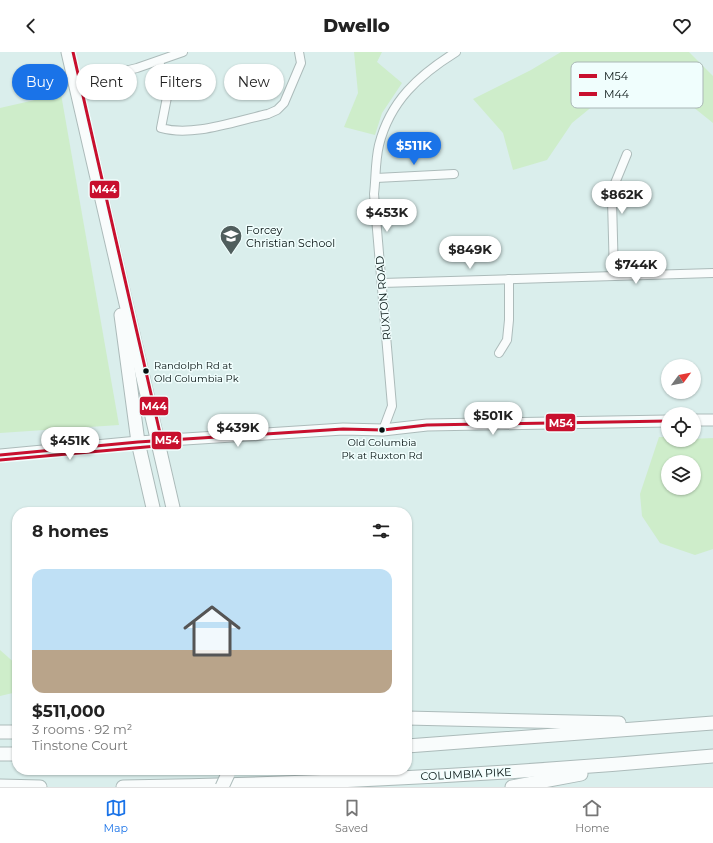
<!DOCTYPE html>
<meta charset="utf-8">
<style>
body{margin:0;font-family:Montserrat,sans-serif;background:#f6f6f6;color:#222;height:100vh;display:flex;flex-direction:column;font-size:15px;white-space:nowrap}
*{box-sizing:border-box;margin:0}
p{font-size:13px;color:#767676}
.icon{flex:none;width:22px;height:22px;fill:none;stroke:currentColor;stroke-width:2;stroke-linecap:round;stroke-linejoin:round}
.map{position:relative;flex:1;overflow:hidden}
.drawer{position:absolute;left:12px;top:455px;width:400px;height:268px;display:flex;flex-direction:column;background:#fff;border-radius:16px;box-shadow:0 1px 3px #0004}
.drawer>*{flex:none}
.banner{position:absolute;left:12px;top:12px;width:400px;height:36px;display:flex;gap:8px}
.needle{width:26px;rotate:58deg}
.controls{position:absolute;left:661px;top:307px;display:grid;gap:8px}
.controls a{display:grid;place-items:center;width:40px;height:40px;border-radius:50%;background:#fff;box-shadow:0 1px 3px #0004;font-size:20px}
.price{position:absolute;translate:-50% -34px;padding:0 9px;border-radius:14px;background:#fff;color:#222;font-size:13px;line-height:26px;filter:drop-shadow(0 1px 2px #0008)}
.price::after{content:'';position:absolute;left:50%;top:24px;width:12px;height:9px;margin-left:-6px;background:inherit;clip-path:polygon(0 0,100% 0,50% 100%)}
.price.selected{background:#1a73e8;color:#fff}
ul{padding:0;list-style:none}
li{display:grid;align-content:center;gap:8px;height:212px;padding:0 20px}
li span{display:grid;place-items:center;height:124px;border-radius:12px;color:#555}
li>.icon{margin-inline-start:auto}
span .icon{width:72px;height:72px;fill:#fffc;stroke-width:1}
li b{font-size:17px}
h2{display:flex;justify-content:space-between;align-items:center;height:48px;padding:0 20px;font-size:17px}
.pill{padding:0 14px;border-radius:18px;background:#fff;box-shadow:0 1px 3px #0004;font-size:14px;line-height:36px}
.pill.selected{background:#1a73e8;color:#fff}
header{display:flex;justify-content:space-between;align-items:center;height:52px;padding:0 20px;background:#fff;font-size:18px;font-weight:800}
.tab-bar{display:flex;justify-content:space-around;align-items:center;height:56px;border-top:1px solid #e0e0e0;background:#fff;font-size:11px;color:#767676}
.tab-bar a{display:grid;justify-items:center;gap:2px}
.tab-bar .selected{color:#1a73e8}
.map>svg:first-child{display:block}
</style>
<header><svg class="icon" aria-label="back" viewBox="0 0 24 24"><path d="M15 5l-7 7 7 7"/></svg>Dwello<svg class="icon" aria-label="heart" viewBox="0 0 24 24"><path d="M12 20l-8-8c-3-5 5-10 8-4 3-6 11-1 8 4z"/></svg></header>
<div class="map">
<svg width="713" height="735" viewBox="0 0 713 735">
<rect width="100%" height="100%" fill="#daeeec"/>
<g fill="#ceedca" fill-rule="evenodd">
<path d="M354,0H382L377,10L402,31L382,61L375,83L344,75L358,41Z"/>
<path d="M561,0H689L713,24V71L672,38L610,40L572,71L547,108L513,118L503,81L473,47L531,18Z"/>
<path d="M61,42L119,373L0,381V56Z"/>
<path d="M659,385H668V388L713,386V497L695,503L660,491L642,464L640,442ZM668,410H694V436H668Z"/>
<path d="M0,598L17,613V640L0,644Z"/>
</g>
<g fill="none" stroke-linecap="round" stroke-linejoin="round">
<g stroke="#acbbba" stroke-width="10">
<g id="minor">
<path d="M159,9L168,40L161,76C193,85 235,69 268,62L277,58L284,51L301,11L299,0"/>
<path d="M75,31L137,16L183,0"/>
<path d="M376,126L454,122"/>
<path d="M614,224L612,148L613,136L627,102"/>
<path d="M382,231L713,221"/>
<path d="M499,301L507,288L509,268V227"/>
<path d="M383,378L392,354L374,142C376,126 375,110 379,93C390,49 419,23 456,0"/>
</g>
</g>
<g stroke="#acbbba" stroke-width="13">
<g id="secondary">
<path d="M694,368H713"/>
<path d="M0,403L138,390L343,377L383,378L427,373L668,369"/>
</g>
</g>
<g stroke="#acbbba" stroke-width="15">
<g id="primary">
<path d="M68,0L174,460"/>
<path d="M121,263L138,390L154,460"/>
</g>
</g>
<g stroke="#acbbba" stroke-width="15">
<g id="trunk">
<path d="M407,666L619,671"/>
<path d="M0,680H17"/>
<path d="M407,694L713,671"/>
<path d="M0,702H17"/>
<path d="M0,734L40,735"/>
<path d="M123,735C320,732 517,722 713,704"/>
<path d="M512,735L581,722"/>
</g>
</g>
<use href="#minor" stroke="#f9fcfc" stroke-width="8"/>
<use href="#secondary" stroke="#f9fcfc" stroke-width="11"/>
<use href="#primary" stroke="#f9fcfc" stroke-width="13"/>
<use href="#trunk" stroke="#f9fcfc" stroke-width="13"/>
<g stroke="#acbbba" stroke-width="15" stroke-linecap="butt">
<path id="trunk-bridge" d="M222,735L228,722"/>
</g>
<use href="#trunk-bridge" stroke="#f9fcfc" stroke-width="13"/>
<g stroke="#f0fefd" stroke-width="6">
<path id="bus-1" d="M0,403L138,390L343,377L383,378L427,373L668,369"/>
</g>
<g stroke="#f0fefd" stroke-width="6">
<path id="bus-2" d="M0,408L157,394L162,390L73,0"/>
</g>
<use href="#bus-1" stroke="#c8102e" stroke-width="3"/>
<use href="#bus-2" stroke="#c8102e" stroke-width="3"/>
</g>
<defs>
<g id="school-pin" transform="scale(1.15)"><path d="M0 17L-7.5 6A9.5 9.5 0 1 1 7.5 6Z" fill="#505e5d" stroke="#f0fefd"/><path d="M0-5L7-2L0 1L-7-2ZM-4 1L0 2.5L4 1V4Q0 6-4 4Z" fill="#fff"/></g>
</defs>
<g fill-rule="evenodd">
<use href="#school-pin" x="231" y="184"/>
</g>
<g fill="#051110" stroke="#f0fefd" stroke-width="1.5">
<circle cx="146" cy="319" r="3.5"/>
<circle cx="382" cy="378" r="3.5"/>
</g>
<g text-anchor="middle" stroke-width="3" stroke-linejoin="round" paint-order="stroke">
<g font-size="10" fill="#051110" stroke="#f0fefd" text-anchor="start">
<text x="154" y="317">Randolph Rd at<tspan x="154" dy="13">Old Columbia Pk</tspan></text>
<text x="382" y="394" text-anchor="middle">Old Columbia<tspan x="382" dy="13">Pk at Ruxton Rd</tspan></text>
</g>
<g font-size="11" fill="#051110" stroke="#f0fefd" text-anchor="start">
<text x="246" y="182">Forcey<tspan x="246" dy="13">Christian School</tspan></text>
</g>
<g font-size="11" fill="#051110" stroke="#f0fefd">
<text transform="translate(383 246) rotate(-95)" y="4">RUXTON ROAD</text>
<text transform="translate(466 722) rotate(-3)" y="4">COLUMBIA PIKE</text>
</g>
</g>
<rect x="571" y="10" width="132" height="46" rx="6" fill="#f0fefd" stroke="#aab7b6" stroke-width="1"/>
<rect x="579" y="22" width="18" height="4" fill="#c8102e"/>
<rect x="579" y="40" width="18" height="4" fill="#c8102e"/>
<g font-size="11" fill="#051110">
<text x="604" y="28">M54</text>
<text x="604" y="46">M44</text>
</g>
<g stroke="#f0fefd" stroke-width="1.5">
<rect x="89" y="128" width="31" height="19" rx="4" fill="#c8102e"/>
<rect x="139" y="344" width="30" height="20" rx="4" fill="#c8102e"/>
<rect x="545" y="361" width="31" height="19" rx="4" fill="#c8102e"/>
<rect x="151" y="379" width="31" height="19" rx="4" fill="#c8102e"/>
</g>
<g font-size="11" text-anchor="middle" font-weight="bold" fill="#fff">
<text x="104" y="141">M44</text>
<text x="154" y="358">M44</text>
<text x="561" y="375">M54</text>
<text x="167" y="392">M54</text>
</g>
</svg>
<div class="controls">
<a><svg class="needle" viewBox="-14 -14 28 28"><path d="M0-13l5 13h-10z" fill="#e53935"/><path d="M0 13l5-13h-10z" fill="#767676"/></svg></a>
<a><svg class="icon" aria-label="locate" viewBox="0 0 24 24"><circle cx="12" cy="12" r="6"/><path d="M12 2v4M12 18v4M2 12h4M18 12h4"/></svg></a>
<a><svg class="icon" aria-label="layers" viewBox="0 0 24 24"><path d="M12 4l9 5-9 5-9-5zM3 14l9 5 9-5"/></svg></a>
</div>
<b class="price selected" style="left:414px;top:114px">$511K</b>
<b class="price" style="left:622px;top:163px">$862K</b>
<b class="price" style="left:387px;top:181px">$453K</b>
<b class="price" style="left:470px;top:218px">$849K</b>
<b class="price" style="left:636px;top:233px">$744K</b>
<b class="price" style="left:493px;top:384px">$501K</b>
<b class="price" style="left:238px;top:396px">$439K</b>
<b class="price" style="left:70px;top:409px">$451K</b>
<div class="banner">
<a class="pill selected">Buy</a>
<a class="pill">Rent</a>
<a class="pill">Filters</a>
<a class="pill">New</a>
</div>
<section class="drawer">
<h2>8 homes<svg class="icon" aria-label="filters" viewBox="0 0 24 24"><path d="M4 7h16M4 17h16"/><circle cx="9" cy="7" r="2"/><circle cx="15" cy="17" r="2"/></svg></h2>
<ul>
<li><span style="background:linear-gradient(#bfe0f5 65%,#b9a48a 0)"><svg class="icon" aria-label="home" viewBox="0 0 24 24"><path d="M3 11l9-7 9 7M6 9v11h12V9"/></svg></span><div><b>$511,000</b><p>3 rooms · 92 m²</p><p>Tinstone Court</p></div></li>
</ul>
</section>
</div>
<nav class="tab-bar">
<a class="selected"><svg class="icon" aria-label="map" viewBox="0 0 24 24"><path d="M3 6l6-2 6 2 6-2v14l-6 2-6-2-6 2zM9 4v14M15 6v14"/></svg>Map</a>
<a><svg class="icon" aria-label="saved" viewBox="0 0 24 24"><path d="M7 4h10v16l-5-4-5 4z"/></svg>Saved</a>
<a><svg class="icon" aria-label="home" viewBox="0 0 24 24"><path d="M3 11l9-7 9 7M6 9v11h12V9"/></svg>Home</a>
</nav>
